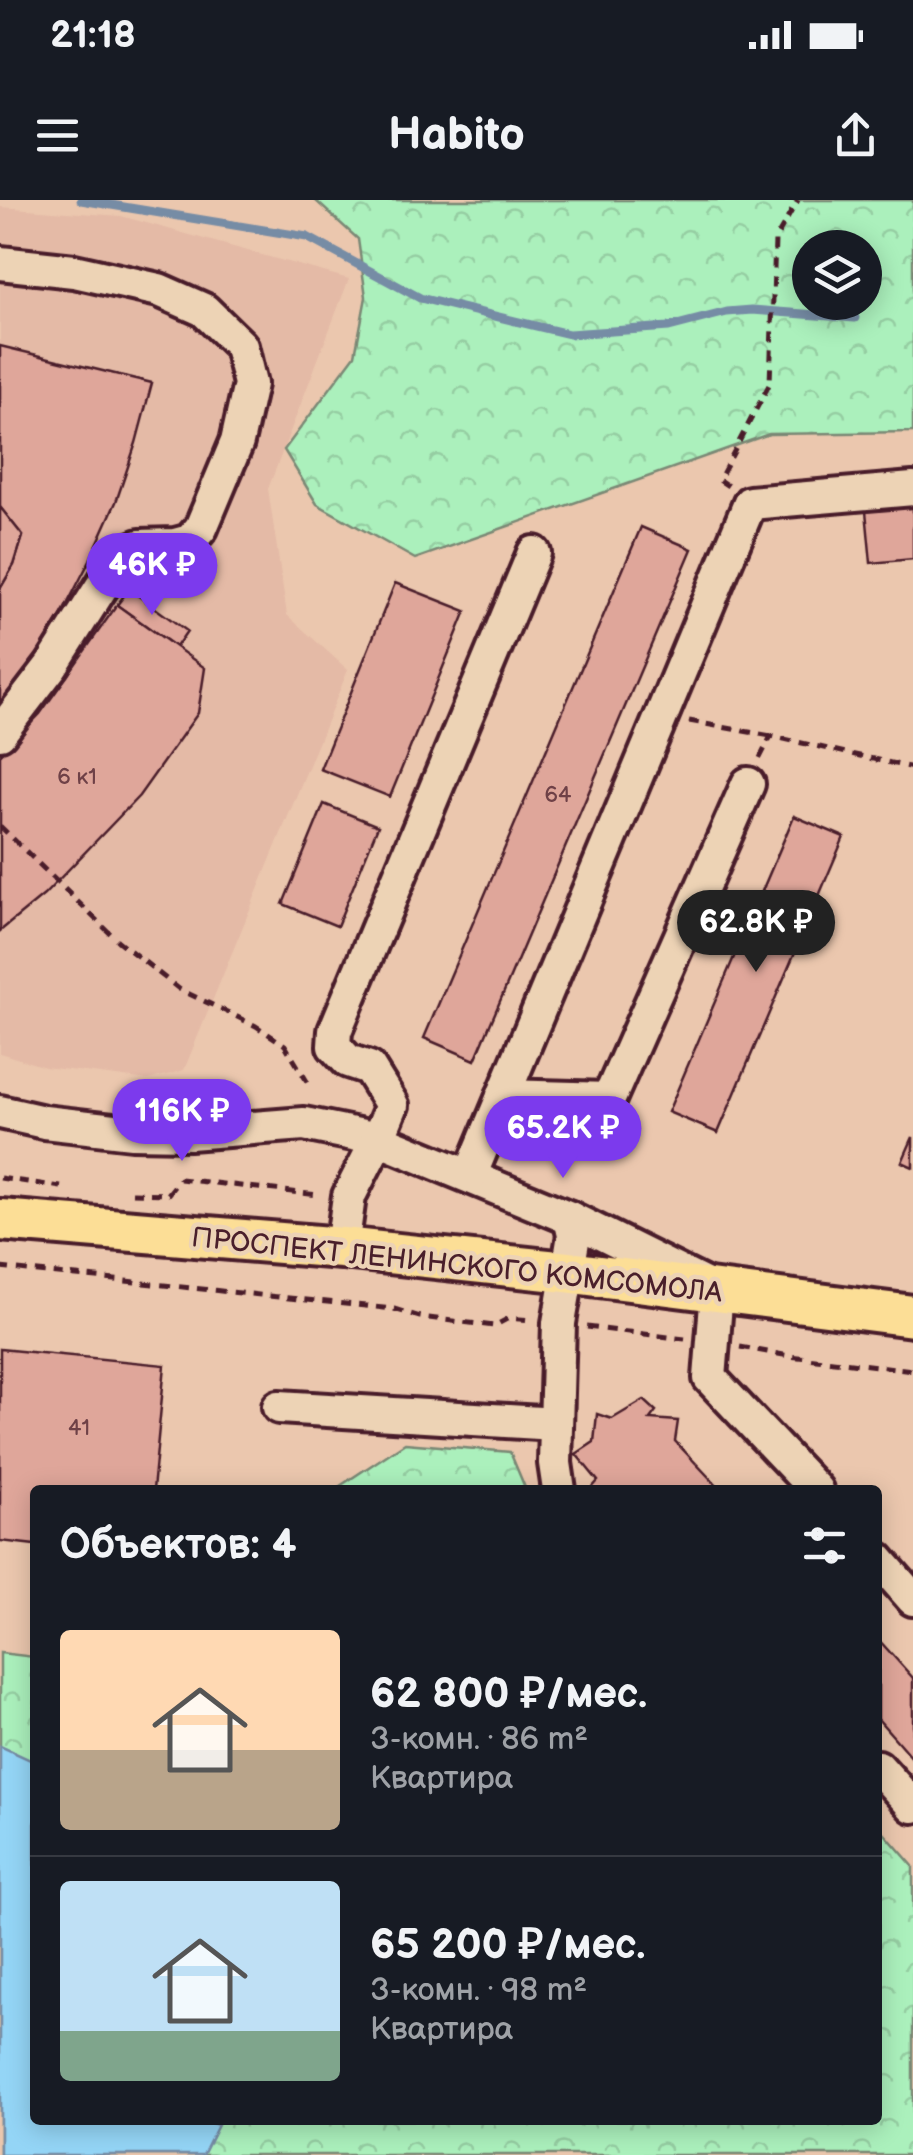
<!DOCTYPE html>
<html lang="ru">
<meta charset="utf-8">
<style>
body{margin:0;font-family:"Balsamiq Sans",sans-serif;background:#242831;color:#f1f3f6;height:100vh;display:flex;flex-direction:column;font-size:38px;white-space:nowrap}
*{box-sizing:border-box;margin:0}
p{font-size:32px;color:#9ea1a6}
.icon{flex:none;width:55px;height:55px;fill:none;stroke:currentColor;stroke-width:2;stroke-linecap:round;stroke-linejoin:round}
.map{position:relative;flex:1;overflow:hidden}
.drawer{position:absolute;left:30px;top:1285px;width:852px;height:640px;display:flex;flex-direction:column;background:#171b24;border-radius:10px;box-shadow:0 5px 25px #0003}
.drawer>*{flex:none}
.tools{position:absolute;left:792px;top:30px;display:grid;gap:20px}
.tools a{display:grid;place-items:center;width:90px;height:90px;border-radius:50%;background:#171b24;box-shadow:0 5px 25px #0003;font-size:50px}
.price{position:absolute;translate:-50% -85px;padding:0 22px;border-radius:35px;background:#7c3aed;color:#fff;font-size:32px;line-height:65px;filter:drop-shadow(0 2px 5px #0008)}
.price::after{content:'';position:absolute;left:50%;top:60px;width:30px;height:22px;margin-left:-15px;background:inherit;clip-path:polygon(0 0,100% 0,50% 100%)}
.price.active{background:#222;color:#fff}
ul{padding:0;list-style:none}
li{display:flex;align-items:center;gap:30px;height:250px;padding:0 30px}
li+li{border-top:2px solid #363941}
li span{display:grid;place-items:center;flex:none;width:280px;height:200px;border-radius:10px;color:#555}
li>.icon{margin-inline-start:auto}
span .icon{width:120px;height:120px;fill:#fffc;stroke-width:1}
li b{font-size:42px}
h2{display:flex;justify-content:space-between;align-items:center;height:120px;padding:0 30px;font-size:42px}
.status{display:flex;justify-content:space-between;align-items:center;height:70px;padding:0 50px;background:#171b24;direction:ltr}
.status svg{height:28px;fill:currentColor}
header{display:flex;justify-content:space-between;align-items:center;height:130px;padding:0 30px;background:#171b24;font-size:45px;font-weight:700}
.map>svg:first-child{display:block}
</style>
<div class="status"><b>21:18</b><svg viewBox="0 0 49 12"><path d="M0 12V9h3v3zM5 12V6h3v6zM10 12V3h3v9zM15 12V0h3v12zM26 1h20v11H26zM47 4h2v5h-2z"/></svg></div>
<header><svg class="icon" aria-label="menu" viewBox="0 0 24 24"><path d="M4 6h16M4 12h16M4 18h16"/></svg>Habito<svg class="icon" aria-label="share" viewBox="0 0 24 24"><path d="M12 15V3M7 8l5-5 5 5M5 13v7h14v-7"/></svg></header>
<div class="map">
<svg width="913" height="1955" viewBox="0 0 913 1955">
<defs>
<pattern id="forest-crowns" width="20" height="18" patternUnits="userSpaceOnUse" patternTransform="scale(2.5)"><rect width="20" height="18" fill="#abf0bc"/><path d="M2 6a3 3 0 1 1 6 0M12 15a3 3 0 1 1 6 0" fill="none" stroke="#95cda2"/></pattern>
</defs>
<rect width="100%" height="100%" fill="#ebc7ae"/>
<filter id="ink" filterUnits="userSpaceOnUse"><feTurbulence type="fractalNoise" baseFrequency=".01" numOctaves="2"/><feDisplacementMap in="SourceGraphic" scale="20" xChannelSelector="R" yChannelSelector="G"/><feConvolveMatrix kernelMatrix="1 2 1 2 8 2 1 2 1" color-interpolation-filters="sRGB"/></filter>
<g filter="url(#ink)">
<path fill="#e4baa6" d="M0,7L121,16L349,79L268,289L287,415L348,470L184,870L148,880L45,867L0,853Z"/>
<g fill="url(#forest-crowns)" stroke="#7a8874" stroke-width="2.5" fill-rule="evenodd">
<path d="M315,0H913V232L769,234L415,359L317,304L284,250L355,155L366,97L358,39ZM810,48H865V102H810Z"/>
<path d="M405,1243L510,1252L526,1290H334Z"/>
<path d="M0,1453L35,1457V1920H878V1626L913,1666V1955H0Z"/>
</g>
<path fill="#94d5f6" stroke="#768ca5" stroke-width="2.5" d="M0,1546L35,1562V1920H201L218,1925L203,1955H0Z"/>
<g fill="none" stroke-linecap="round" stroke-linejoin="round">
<path stroke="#768ca5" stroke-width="9" d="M81,0L307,37L420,98L569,134L669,127L727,112L752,110L855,118"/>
</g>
<g fill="#dfa69a" stroke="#4a1f2b" stroke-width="2.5">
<path d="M0,146L152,183L136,243L116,302L90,360L61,416L28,469L0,506V389L14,365L23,336L0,307Z"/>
<path d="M0,307L23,336L14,365L0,389Z"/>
<path d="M913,307V359L871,363L866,311Z"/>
<path d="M641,327L692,349L475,860L424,838Z"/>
<path d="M395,383L466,411L390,597L320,569Z"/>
<path d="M129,389L187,431L176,447L117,405Z"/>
<path d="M117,405L205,468L198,513L139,596L44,695L0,731V555L40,514Z"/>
<path d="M324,604L378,626L337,726L283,704Z"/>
<path d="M794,616L844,637L718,933L668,912Z"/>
<path d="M913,937V967L902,962Z"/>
<path d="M0,1149L165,1165L153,1290H35V1345L0,1341Z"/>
<path d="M644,1200L656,1211L650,1219L678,1221L675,1241L721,1290H590L598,1281L576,1254L594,1242L597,1214L612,1219Z"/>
<path d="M878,1439L913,1478V1559L878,1519Z"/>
</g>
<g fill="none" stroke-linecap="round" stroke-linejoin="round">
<g stroke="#4a1f2b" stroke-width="40">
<g id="minor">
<path d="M0,63L74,71L159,90L204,110L241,146L250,184L237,242L201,328L190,341L175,345L140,346L128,351L116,364L52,465L0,533"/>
<path d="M503,896L609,899L748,584"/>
<path d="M0,912L44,922L132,932L189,933L304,924L378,939L570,1018L717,1091L710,1178L816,1290"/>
<path d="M470,976L750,303L913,289"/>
<path d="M342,1048L349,996L378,939L392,905L369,868L348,861L334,846L335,831L534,353"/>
<path d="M279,1207L556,1224"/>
<path d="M559,1290L555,1263L559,1123L574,1035L570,1018"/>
<path d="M878,1359L913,1399"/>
<path d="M878,1567L913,1606"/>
</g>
</g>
<g stroke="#4a1f2b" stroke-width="48">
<path id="major" d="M0,1020L342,1048L567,1072L913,1116"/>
</g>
<g stroke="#4a1f2b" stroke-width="5" stroke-dasharray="10 8" stroke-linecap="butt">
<path d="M728,286L719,280L770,183L775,40L798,0"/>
<path d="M689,521L771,536"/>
<path d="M760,558L771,536L913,568"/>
<path d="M0,626L118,741L179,789L256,826L285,845L308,883"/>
<path d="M0,978L61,987"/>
<path d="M132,993L168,994L180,979L318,995"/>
<path d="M0,1068L394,1109L420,1117L494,1126L509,1118L531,1120"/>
<path d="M587,1127L685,1139"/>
<path d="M740,1147L789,1156L913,1170"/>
</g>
<use href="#minor" stroke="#edd3b5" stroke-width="32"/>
<use href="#major" stroke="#fcde96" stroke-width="40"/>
</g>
</g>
<g text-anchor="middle" stroke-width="9" stroke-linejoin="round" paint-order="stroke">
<g font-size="22" fill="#6f4147">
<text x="77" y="584">6 к1</text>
<text x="558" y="602">64</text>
<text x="79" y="1235">41</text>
</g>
<g font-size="28" fill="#4a1f2b" stroke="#edd3b5">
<text transform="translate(457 1064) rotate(6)" y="10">ПРОСПЕКТ ЛЕНИНСКОГО КОМСОМОЛА</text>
</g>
</g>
</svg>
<div class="tools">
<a><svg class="icon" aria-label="layers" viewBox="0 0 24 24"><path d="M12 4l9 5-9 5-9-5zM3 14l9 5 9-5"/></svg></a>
</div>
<b class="price" style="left:152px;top:418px">46K ₽</b>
<b class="price active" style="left:756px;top:775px">62.8K ₽</b>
<b class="price" style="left:182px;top:964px">116K ₽</b>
<b class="price" style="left:563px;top:981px">65.2K ₽</b>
<section class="drawer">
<h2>Объектов: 4<svg class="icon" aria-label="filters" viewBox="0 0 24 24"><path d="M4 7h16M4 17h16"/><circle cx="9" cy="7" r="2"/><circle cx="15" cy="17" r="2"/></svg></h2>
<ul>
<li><span style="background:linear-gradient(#ffd9b3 60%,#b9a48a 0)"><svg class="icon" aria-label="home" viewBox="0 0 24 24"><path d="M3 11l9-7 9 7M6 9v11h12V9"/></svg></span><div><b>62 800 ₽/мес.</b><p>3-комн. · 86 m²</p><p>Квартира</p></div></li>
<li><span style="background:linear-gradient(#bfe0f5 75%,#7fa58c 0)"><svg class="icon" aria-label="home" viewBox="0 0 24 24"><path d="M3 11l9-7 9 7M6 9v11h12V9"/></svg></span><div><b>65 200 ₽/мес.</b><p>3-комн. · 98 m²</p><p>Квартира</p></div></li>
</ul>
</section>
</div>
